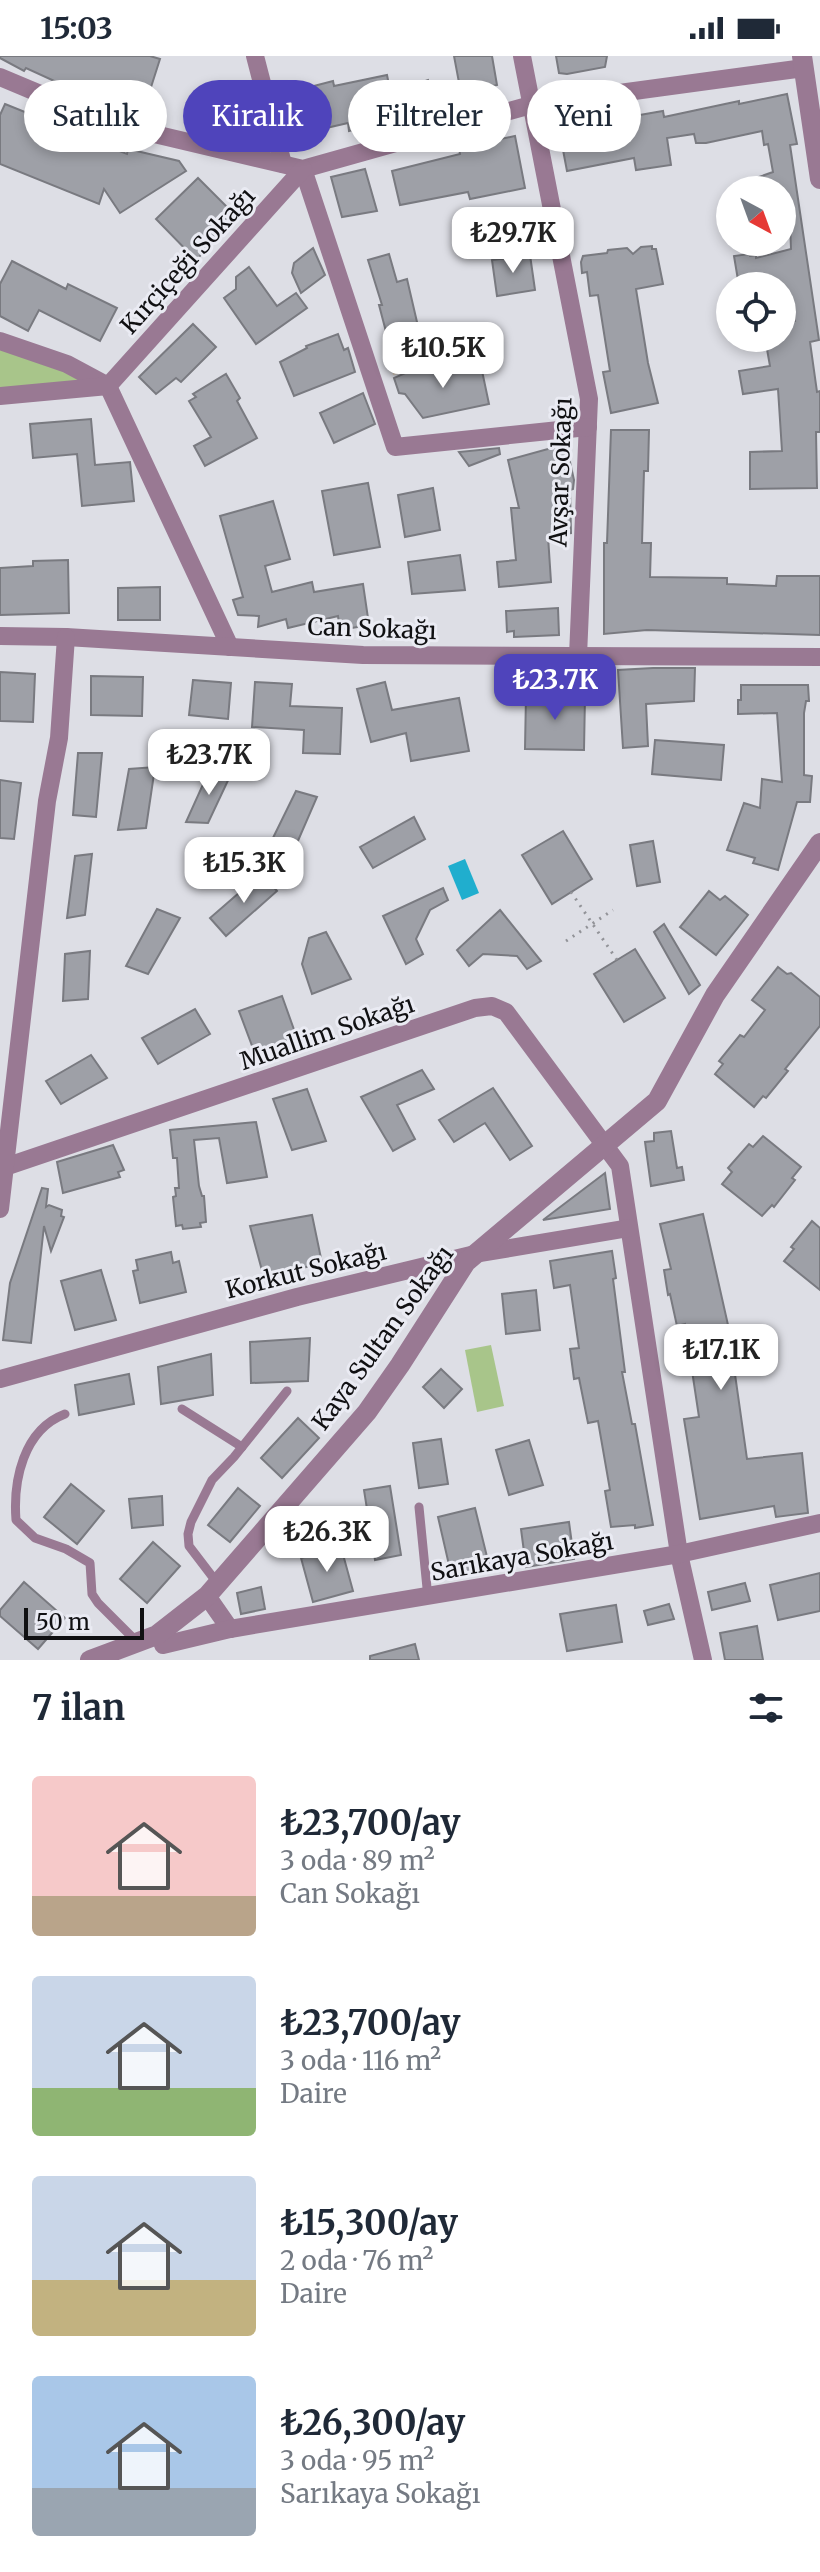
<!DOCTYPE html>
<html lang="tr">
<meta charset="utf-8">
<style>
body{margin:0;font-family:Merriweather,serif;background:#f6f6f7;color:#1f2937;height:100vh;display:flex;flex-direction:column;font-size:30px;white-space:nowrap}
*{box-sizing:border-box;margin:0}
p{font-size:26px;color:#747a83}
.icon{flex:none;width:44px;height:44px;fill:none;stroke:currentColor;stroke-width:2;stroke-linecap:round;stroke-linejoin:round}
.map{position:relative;height:1604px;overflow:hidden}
.drawer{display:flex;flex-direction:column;background:#fff;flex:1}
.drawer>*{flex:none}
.hud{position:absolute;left:24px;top:24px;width:772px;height:72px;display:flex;gap:16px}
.needle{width:52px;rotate:139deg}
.tools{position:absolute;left:716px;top:120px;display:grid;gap:16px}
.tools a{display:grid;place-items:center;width:80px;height:80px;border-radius:50%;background:#fff;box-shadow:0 4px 12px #0003;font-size:40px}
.scale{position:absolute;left:24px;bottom:20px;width:120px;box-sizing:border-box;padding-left:8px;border:4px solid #101012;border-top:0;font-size:22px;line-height:28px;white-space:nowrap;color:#101012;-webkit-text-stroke:6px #eaebf3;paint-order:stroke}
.price{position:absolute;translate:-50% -68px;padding:0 18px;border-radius:16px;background:#fff;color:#222;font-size:26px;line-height:52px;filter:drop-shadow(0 2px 4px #0008)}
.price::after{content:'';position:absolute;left:50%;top:48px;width:24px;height:18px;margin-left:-12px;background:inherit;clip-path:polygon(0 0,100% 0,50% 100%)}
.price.current{background:#4f44bb;color:#fff}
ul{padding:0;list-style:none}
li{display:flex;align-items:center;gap:24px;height:200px;padding:0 32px}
li span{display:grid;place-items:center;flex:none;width:224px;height:160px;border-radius:8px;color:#555}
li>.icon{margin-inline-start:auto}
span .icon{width:96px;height:96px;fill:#fffc;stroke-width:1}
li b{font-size:34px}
h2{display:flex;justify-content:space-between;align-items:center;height:96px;padding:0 32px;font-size:34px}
.chip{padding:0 28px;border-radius:36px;background:#fff;box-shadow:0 4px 12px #0003;font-size:28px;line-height:72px}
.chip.current{background:#4f44bb;color:#fff}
.status{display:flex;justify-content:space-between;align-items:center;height:56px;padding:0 40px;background:#fff;direction:ltr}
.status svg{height:22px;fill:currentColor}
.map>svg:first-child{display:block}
</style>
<div class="status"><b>15:03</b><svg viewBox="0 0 49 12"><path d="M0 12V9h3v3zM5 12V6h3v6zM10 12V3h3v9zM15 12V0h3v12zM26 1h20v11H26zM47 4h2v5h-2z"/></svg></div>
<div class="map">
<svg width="820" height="1604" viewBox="0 0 820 1604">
<rect width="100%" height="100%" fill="#dddee5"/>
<path fill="#e1d3c0" d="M434,290L437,310L393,319L389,298Z"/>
<g fill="#a8c58a">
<path d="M0,290L93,327L0,336Z"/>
<path d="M491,1289L504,1350L477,1356L465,1294Z"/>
</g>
<path fill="#20aece" d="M465,803L479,837L462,844L448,810Z"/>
<g fill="#9ea0a7" stroke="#797a80" stroke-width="2">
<path d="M0,0H150L160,3L144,53L63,29L26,12L24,15L0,2Z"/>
<path d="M454,0H492L497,29L461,37Z"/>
<path d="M556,0H607L605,11L567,18L559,17Z"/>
<path d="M387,19L396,64L349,75L348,67L296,79L287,37L333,25L334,30Z"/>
<path d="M428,24L432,41L448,36L451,53L423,63L396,35Z"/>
<path d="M206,33L226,38L227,33L237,36L245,52L247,66L244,79L198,69Z"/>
<path d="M787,38L797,88L790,89L819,284L810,286L817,336L820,335V376H816L817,432L750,433V396L782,395L778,333L743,338L739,315L770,310L765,282H782V268L795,265L791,239L782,241V230H739L734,200L749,198L750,200L756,199V202L791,193L790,167L782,168V134H761L759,121L773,116L768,88L764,89L762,75L706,87H696L694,78L667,82L671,109L636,114L634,102L567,115L560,78L629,64L628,61L663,55L664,61L739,45V48Z"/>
<path d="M5,48L47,65L48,63L73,74L72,77L127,98L128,93L179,105L186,115L120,157L104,133L99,148L0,108V59Z"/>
<path d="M515,80L525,132L470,143L468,136L400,149L392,115L460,98L459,92Z"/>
<path d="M365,113L377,155L342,161L331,121Z"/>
<path d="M198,122L237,161L196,204L156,163Z"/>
<path d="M652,190V193H656L663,228L636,233L648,307L658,347L611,357L603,316L610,315L598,239L590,240L587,216L582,217L581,206L583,200L607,197L608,194L627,192L633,198L641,191Z"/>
<path d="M313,192L325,219L301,237L292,217L294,207Z"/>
<path d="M389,198L397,226L407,223L420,279L421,290L397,299L395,286L389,287L379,249H382L368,204Z"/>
<path d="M530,199L535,234L497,240L492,204Z"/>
<path d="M12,205L66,233L68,228L117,252L100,285L39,254L28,275L0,260V228Z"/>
<path d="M249,211L277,250L296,237L307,252L256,288L224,242L236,233V221Z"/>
<path d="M193,268L216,291L181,326L176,322L156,338L139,321Z"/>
<path d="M338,278L344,294L348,292L355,316L294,340L280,306L307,292L306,290Z"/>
<path d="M423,309L424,312L437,310L438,319L481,310L489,348L423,362L405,338L399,337L394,322Z"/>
<path d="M226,318L240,342L237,345L257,382L205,410L194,390L211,381L189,345L196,341L193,338Z"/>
<path d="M363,337L375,368L334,387L320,357Z"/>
<path d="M91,363L95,409L130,406L134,445L82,450L77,398L33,402L30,368Z"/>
<path d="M611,374H649L648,415H644L642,487H651L650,521L727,522V528L776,530L777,520H820V579L647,574L604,578V487H607Z"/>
<path d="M566,388L574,424L573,433L570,434L571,477L548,480L551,526L499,531L497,506L516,504L511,452H519L508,404Z"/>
<path d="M499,392L500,398L469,410L459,396Z"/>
<path d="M368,427L380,491L334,499L322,435Z"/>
<path d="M433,432L440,474L405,481L398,439Z"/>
<path d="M273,445L290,503L265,510L272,536L312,526L314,536L363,528L369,569L340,574L338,560L288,572L286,563L258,571L259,560L238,559L233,544L243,541L220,460Z"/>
<path d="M460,499L465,534L412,538L408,506Z"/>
<path d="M68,504L69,557L0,559V512L33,510V505Z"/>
<path d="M160,531V564H118V532Z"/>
<path d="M558,552L559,579L514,581V575L507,576L506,555Z"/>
<path d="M653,612H695L694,645L646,648L648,690L623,692L618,614Z"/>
<path d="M0,616L35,618L33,666L0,665Z"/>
<path d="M91,620L143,621L142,660L91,659Z"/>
<path d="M193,624L231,627L228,663L189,659Z"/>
<path d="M255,626L292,628L290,650L342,652L340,698L303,697L304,674L252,671Z"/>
<path d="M385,626L392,654L459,642L469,695L411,705L406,677L371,686L357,633Z"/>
<path d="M741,629H808L809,645H806L804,657V719L812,720L810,746H797L778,814L753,807L755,802L727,794L744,747L760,752L762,723L782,726L777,657L738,658V644H741Z"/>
<path d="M526,639L585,640L584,694L525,693Z"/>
<path d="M655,684L724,689L721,724L652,718Z"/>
<path d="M78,697H102L96,761L73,759Z"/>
<path d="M155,711L146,772L118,774L129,713Z"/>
<path d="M209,715L231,718L208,767L186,766Z"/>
<path d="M0,724L21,727L14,783L0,782Z"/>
<path d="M296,735L317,741L294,794L271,786Z"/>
<path d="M414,761L425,783L373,812L360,791Z"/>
<path d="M563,775L592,823L552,848L522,799Z"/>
<path d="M653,785L660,826L637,830L630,789Z"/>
<path d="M92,798L85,859L67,862L75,800Z"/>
<path d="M262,817L277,835L226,880L210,862Z"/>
<path d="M443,832L448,844L430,854L416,883L423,898L406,908L383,860Z"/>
<path d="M709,835L720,844L725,840L748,859L716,899L680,871Z"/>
<path d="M157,853L180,862L148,918L126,910Z"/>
<path d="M500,854L541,905L527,913L517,900L483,898L469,910L457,894Z"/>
<path d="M664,868L700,929L689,938L654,876Z"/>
<path d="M326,876L351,923L312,938L302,908L309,882Z"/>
<path d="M635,893L665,942L624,966L594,918Z"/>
<path d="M90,895L88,943L63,945L65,898Z"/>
<path d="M778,911L787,918L791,917L820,941V970L785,1013L788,1015L766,1042L763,1040L754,1051L715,1018L723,1008L719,1005L740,979L744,981L765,954L752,944Z"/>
<path d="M282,940L297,982L254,995L239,955Z"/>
<path d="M195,953L210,978L158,1008L142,982Z"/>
<path d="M91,999L107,1022L61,1048L46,1025Z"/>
<path d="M422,1014L434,1033L397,1049L415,1083L393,1095L361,1041Z"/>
<path d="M493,1032L532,1090L510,1104L485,1067L454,1086L439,1064Z"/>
<path d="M307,1033L326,1085L292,1094L273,1043Z"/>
<path d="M256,1066L267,1121L227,1127L219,1082L194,1084L199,1130L202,1140H204L206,1166L200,1167L201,1171L183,1173L182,1169L176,1170L173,1141L176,1140L175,1132H179L177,1102H173L170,1074Z"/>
<path d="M671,1075L677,1112L682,1111L684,1124L651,1130L645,1086L654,1085V1077Z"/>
<path d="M763,1080L801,1111L792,1122L795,1124L774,1151L772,1149L762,1160L722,1128L732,1116L728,1112L749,1088L753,1091Z"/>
<path d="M113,1089L124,1114L118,1116L120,1121L63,1137L57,1106Z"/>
<path d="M605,1117L610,1153L543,1164Z"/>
<path d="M42,1132L48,1133L46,1151L49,1149L62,1154L61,1160L64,1161L51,1195L44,1170L31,1287L3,1284L10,1227Z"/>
<path d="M703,1158L728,1269L747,1403L802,1397L808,1457L776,1461L774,1450L700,1463L684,1363L699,1361L685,1268L677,1270L670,1238L668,1239L664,1214L671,1213L660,1168Z"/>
<path d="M312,1159L322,1207L264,1222L250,1170Z"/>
<path d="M812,1165L820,1172V1234L784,1205L794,1193L791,1191Z"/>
<path d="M612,1195L616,1222L613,1223L625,1316H622L632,1368H635L653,1469L635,1472V1469L611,1471L605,1435L610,1434L598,1365L588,1367L579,1322L574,1323L570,1293L579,1292L570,1229L554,1232L550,1205Z"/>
<path d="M171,1196L173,1207L179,1205L186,1236L140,1247L133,1215L138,1214L136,1204Z"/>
<path d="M101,1214L116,1264L75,1274L61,1225Z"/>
<path d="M536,1234L540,1274L506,1278L502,1238Z"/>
<path d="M310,1282L308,1325L251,1327L250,1286Z"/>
<path d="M211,1298L213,1339L161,1348L158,1311Z"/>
<path d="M441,1313L462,1333L444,1352L423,1331Z"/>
<path d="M129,1318L134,1348L79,1359L75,1329Z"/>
<path d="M298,1362L319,1382L282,1422L261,1402Z"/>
<path d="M441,1383L448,1428L419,1432L413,1387Z"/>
<path d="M529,1384L543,1429L509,1439L496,1394Z"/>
<path d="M71,1428L104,1455L77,1488L44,1461Z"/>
<path d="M390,1430L401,1499L375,1504L364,1434Z"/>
<path d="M238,1432L260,1450L230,1486L208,1469Z"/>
<path d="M162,1440L163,1469L132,1472L129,1443Z"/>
<path d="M475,1452L490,1513L452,1522L438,1461Z"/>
<path d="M569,1466L574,1503L526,1511L521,1473Z"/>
<path d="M153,1486L180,1510L147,1547L120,1523Z"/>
<path d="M341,1491L353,1535L313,1546L301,1502Z"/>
<path d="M820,1517V1555L778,1564L770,1529Z"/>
<path d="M24,1526L65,1562L38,1593L0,1560V1554Z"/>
<path d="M745,1527L750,1545L712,1554L708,1536Z"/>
<path d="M261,1531L265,1553L241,1558L237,1537Z"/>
<path d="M669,1548L674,1563L648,1569L644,1555Z"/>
<path d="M616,1549L622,1586L567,1595L560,1558Z"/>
<path d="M757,1570L763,1604H725L720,1577Z"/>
<path d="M415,1588L419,1604H370V1600Z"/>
</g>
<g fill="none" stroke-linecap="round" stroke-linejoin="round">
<g stroke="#929398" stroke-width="3" stroke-dasharray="2 6" stroke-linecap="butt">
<path d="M571,836L617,904"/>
<path d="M566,885L613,854"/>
</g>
<g stroke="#997993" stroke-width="9">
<path d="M182,1353L242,1391"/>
<path d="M65,1358C23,1374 13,1425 16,1464L35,1482L66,1493L90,1507L92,1538L98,1547L137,1586"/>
<path d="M419,1451L428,1542"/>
<path d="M218,1528L189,1490L188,1478L191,1466L212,1424L234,1401L287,1335"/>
</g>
<g stroke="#997993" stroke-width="18">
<path d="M255,0L283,108"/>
<path d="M522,0L589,343L578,600"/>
<path d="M0,21L112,68L303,113L531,49L804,12"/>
<path d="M303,113L395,391L588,371"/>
<path d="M0,285L67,308L108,330L230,591"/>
<path d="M0,340L108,330L303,113"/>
<path d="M0,580L66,581L363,599L820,601"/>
<path d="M5,1111L475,952L492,950L506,956L620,1110L679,1498L703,1604"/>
<path d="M0,1153L47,745L59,682L66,581"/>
<path d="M0,1323L297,1241L475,1198L629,1172"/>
<path d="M207,1540L230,1573"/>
<path d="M163,1589L230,1573L679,1498L820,1467"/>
</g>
<g stroke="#997993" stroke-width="20">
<path d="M802,0L820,123"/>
<path d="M90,1604L157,1579L207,1540L367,1356L400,1309L466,1206L657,1045L715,939L820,787"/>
</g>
</g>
<g text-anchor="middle" stroke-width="6" stroke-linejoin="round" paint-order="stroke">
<g font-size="24" fill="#101012" stroke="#eaebf3">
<text transform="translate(188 205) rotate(-48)" y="8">Kırçiçeği Sokağı</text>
<text transform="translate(561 416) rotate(-88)" y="8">Avşar Sokağı</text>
<text transform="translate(372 573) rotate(2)" y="8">Can Sokağı</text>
<text transform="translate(327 977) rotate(-19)" y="8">Muallim Sokağı</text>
<text transform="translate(306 1215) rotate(-14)" y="8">Korkut Sokağı</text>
<text transform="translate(383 1282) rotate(-54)" y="8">Kaya Sultan Sokağı</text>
<text transform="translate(522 1501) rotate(-10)" y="8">Sarıkaya Sokağı</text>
</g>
</g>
</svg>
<div class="tools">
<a><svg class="needle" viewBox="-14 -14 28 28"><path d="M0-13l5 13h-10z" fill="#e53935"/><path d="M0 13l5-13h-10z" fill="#747a83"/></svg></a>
<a><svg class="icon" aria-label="locate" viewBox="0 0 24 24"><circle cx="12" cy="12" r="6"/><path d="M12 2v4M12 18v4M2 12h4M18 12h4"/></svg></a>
</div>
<div class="scale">50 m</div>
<b class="price" style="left:513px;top:219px">₺29.7K</b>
<b class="price" style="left:443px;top:334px">₺10.5K</b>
<b class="price current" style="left:555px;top:666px">₺23.7K</b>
<b class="price" style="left:209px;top:741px">₺23.7K</b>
<b class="price" style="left:244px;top:849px">₺15.3K</b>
<b class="price" style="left:721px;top:1336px">₺17.1K</b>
<b class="price" style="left:327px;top:1518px">₺26.3K</b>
<div class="hud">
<a class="chip">Satılık</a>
<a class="chip current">Kiralık</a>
<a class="chip">Filtreler</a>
<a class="chip">Yeni</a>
</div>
</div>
<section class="drawer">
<h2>7 ilan<svg class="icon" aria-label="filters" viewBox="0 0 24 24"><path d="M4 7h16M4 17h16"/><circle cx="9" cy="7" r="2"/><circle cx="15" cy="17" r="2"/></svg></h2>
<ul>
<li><span style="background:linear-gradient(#f6c9c9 75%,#b9a48a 0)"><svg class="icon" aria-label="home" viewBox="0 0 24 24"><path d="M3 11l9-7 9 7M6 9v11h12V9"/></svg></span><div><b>₺23,700/ay</b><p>3 oda · 89 m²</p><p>Can Sokağı</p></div></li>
<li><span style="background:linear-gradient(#c9d6e8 70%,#8fb573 0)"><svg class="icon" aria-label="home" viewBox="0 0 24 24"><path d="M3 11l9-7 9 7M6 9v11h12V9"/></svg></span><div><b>₺23,700/ay</b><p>3 oda · 116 m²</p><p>Daire</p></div></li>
<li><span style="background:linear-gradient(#c9d6e8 65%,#c2b280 0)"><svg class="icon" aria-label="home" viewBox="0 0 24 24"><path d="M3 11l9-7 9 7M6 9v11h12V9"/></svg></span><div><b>₺15,300/ay</b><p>2 oda · 76 m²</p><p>Daire</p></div></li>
<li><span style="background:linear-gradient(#a9c7e8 70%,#9aa5b1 0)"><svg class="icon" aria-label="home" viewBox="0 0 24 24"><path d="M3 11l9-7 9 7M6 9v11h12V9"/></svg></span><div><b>₺26,300/ay</b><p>3 oda · 95 m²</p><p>Sarıkaya Sokağı</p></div></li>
</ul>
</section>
